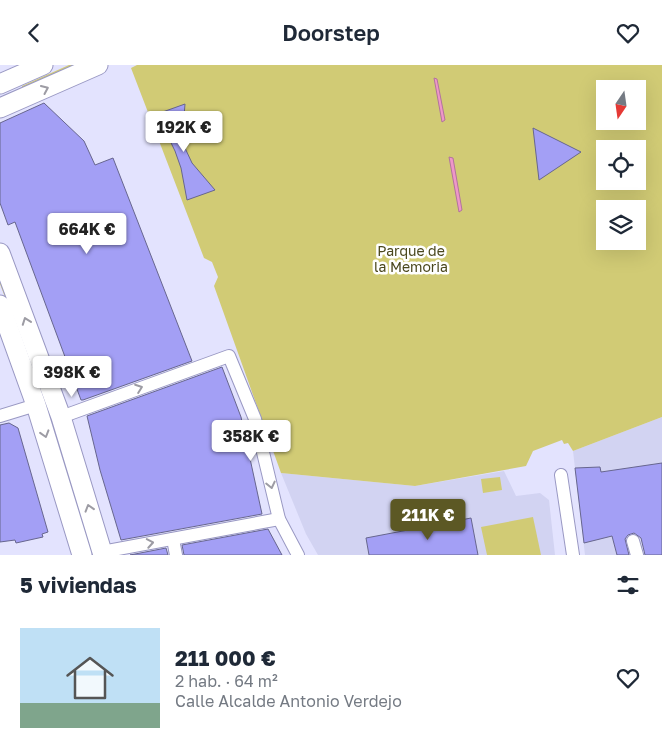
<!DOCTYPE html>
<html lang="es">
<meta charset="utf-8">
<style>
body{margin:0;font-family:"Golos Text",sans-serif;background:#f2f2f3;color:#1f2937;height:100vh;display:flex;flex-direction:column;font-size:19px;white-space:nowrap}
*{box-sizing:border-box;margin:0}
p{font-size:16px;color:#747a83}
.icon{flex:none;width:28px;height:28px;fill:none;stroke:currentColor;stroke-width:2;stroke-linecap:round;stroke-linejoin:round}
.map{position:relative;height:490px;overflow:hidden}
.side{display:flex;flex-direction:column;background:#fff;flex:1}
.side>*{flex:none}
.needle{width:32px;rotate:193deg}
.fabs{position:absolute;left:596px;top:15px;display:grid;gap:10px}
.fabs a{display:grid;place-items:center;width:50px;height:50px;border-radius:0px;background:#fff;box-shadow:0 5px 20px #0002;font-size:25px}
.price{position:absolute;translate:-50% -42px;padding:0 11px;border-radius:5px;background:#fff;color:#222;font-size:16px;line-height:32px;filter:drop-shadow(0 1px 2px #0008)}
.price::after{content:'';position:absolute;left:50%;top:30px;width:15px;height:11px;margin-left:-8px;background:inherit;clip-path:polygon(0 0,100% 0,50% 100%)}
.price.current{background:#5c5824;color:#fff}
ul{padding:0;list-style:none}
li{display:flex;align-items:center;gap:15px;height:125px;padding:0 20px}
li span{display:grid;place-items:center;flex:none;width:140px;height:100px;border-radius:0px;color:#555}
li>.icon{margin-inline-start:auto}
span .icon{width:60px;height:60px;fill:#fffc;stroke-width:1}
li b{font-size:21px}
h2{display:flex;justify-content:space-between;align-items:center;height:60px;padding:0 20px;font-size:21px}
header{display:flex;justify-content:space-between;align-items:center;height:65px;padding:0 20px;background:#fff;font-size:22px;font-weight:600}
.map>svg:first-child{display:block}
</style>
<header><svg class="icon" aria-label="back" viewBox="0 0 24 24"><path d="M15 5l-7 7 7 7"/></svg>Doorstep<svg class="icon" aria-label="heart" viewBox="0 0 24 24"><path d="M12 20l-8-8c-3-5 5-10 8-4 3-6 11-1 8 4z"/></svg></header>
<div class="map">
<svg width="662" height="490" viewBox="0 0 662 490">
<rect width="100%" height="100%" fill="#e3e3fe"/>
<g fill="#d2d3f2">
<path d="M662,352V458L624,468L630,490H585L573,386Z"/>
<path d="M504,406L516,431L540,428L549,435L555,490H318L306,469L281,408L415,421Z"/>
</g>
<g fill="#d1cb75" fill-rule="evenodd">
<path d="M69,0H75L22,23V21Z"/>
<path d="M137,0H662V352L573,386L568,378L564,379L562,375L533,386L526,401L415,421L281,408L214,221L218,212L212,197L204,193L131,3ZM605,24H638V56H605ZM605,84H638V116H605ZM605,144H638V176H605Z"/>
<path d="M0,208L52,349L85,458H82L49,349L0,219Z"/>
<path d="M500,412L502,425L483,428L481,414Z"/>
<path d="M533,452L541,490H487L481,462Z"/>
</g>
<g fill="#ef96c9" stroke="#b2749d">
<path d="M434,13L437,14L445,55L442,57Z"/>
<path d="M449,92L453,93L462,145L459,147Z"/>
</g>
<g fill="#a39ff5" stroke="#67668e">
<path d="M44,38L84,76L95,100L113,93L192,296L83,335H81L15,157L8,160L0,138V58Z"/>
<path d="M185,39L183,64L185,83L192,98L215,125L187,135L181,103L175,86L157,49Z"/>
<path d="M533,63L581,87L539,115Z"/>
<path d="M222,302L241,352L262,449L121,475L100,405L87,351Z"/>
<path d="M9,358L18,363L48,467L42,469L43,472L16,478L15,475L0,477V360Z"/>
<path d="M662,398V490H645L641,473L634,468L628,470L625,474L629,490H617L612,471L584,478L575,403L600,402L601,407Z"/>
<path d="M471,453L478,490H369L366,473Z"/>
<path d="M268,464L282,490H184L182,480Z"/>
<path d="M166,483L168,490H130Z"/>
</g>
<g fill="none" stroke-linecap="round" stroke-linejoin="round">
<g stroke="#9998c3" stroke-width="14">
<g id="street">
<path d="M0,351L36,340"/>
<path d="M61,352L229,291L255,354L279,454L298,490"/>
<path d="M561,410L573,490"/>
<path d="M173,474L176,490"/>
<path d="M633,476L637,490"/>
<path d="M102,487L279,454"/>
</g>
</g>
<g stroke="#9998c3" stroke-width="21">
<g id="secondary">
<path d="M0,19L43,0"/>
<path d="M0,43L98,0"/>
<path d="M0,188L61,352L103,490"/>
<path d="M0,240L36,340L82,490"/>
</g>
</g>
<use href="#street" stroke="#fff" stroke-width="12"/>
<use href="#secondary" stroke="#fff" stroke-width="19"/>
</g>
<defs><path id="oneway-chevron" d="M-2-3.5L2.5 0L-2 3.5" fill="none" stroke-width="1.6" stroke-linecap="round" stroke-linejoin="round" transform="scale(1.25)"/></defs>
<g stroke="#9d9ca4">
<use href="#oneway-chevron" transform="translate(45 24) rotate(-24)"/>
<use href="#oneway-chevron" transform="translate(26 256) rotate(-110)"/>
<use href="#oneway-chevron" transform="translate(139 323) rotate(-20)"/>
<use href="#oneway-chevron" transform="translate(45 369) rotate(73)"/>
<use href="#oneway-chevron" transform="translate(271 420) rotate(77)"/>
<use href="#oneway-chevron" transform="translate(89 443) rotate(-107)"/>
<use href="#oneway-chevron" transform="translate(150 478) rotate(-10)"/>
</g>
<g text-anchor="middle" stroke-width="5" stroke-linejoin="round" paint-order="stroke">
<g font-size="14" fill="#4a471d" stroke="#fff">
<text x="411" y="191">Parque de<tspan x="411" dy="16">la Memoria</tspan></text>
</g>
</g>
</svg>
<div class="fabs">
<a><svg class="needle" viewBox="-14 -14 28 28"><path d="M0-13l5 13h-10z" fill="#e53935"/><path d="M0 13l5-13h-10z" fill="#747a83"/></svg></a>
<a><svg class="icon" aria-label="locate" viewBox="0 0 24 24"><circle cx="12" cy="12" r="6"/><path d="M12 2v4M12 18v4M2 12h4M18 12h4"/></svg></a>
<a><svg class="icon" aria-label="layers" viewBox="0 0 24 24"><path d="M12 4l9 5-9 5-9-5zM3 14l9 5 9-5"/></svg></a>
</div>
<b class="price" style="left:184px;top:88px">192K €</b>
<b class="price" style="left:87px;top:190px">664K €</b>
<b class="price" style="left:72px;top:333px">398K €</b>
<b class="price" style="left:251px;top:397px">358K €</b>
<b class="price current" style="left:428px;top:476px">211K €</b>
</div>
<section class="side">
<h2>5 viviendas<svg class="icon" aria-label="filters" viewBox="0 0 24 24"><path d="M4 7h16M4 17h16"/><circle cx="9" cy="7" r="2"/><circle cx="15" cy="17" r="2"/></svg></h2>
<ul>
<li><span style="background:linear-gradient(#bfe0f5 75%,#7fa58c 0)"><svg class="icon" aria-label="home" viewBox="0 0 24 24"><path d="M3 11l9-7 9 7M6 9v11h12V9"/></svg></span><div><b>211 000 €</b><p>2 hab. · 64 m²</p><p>Calle Alcalde Antonio Verdejo</p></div><svg class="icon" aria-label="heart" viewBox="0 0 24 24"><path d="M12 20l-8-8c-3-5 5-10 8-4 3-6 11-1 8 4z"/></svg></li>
</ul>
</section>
